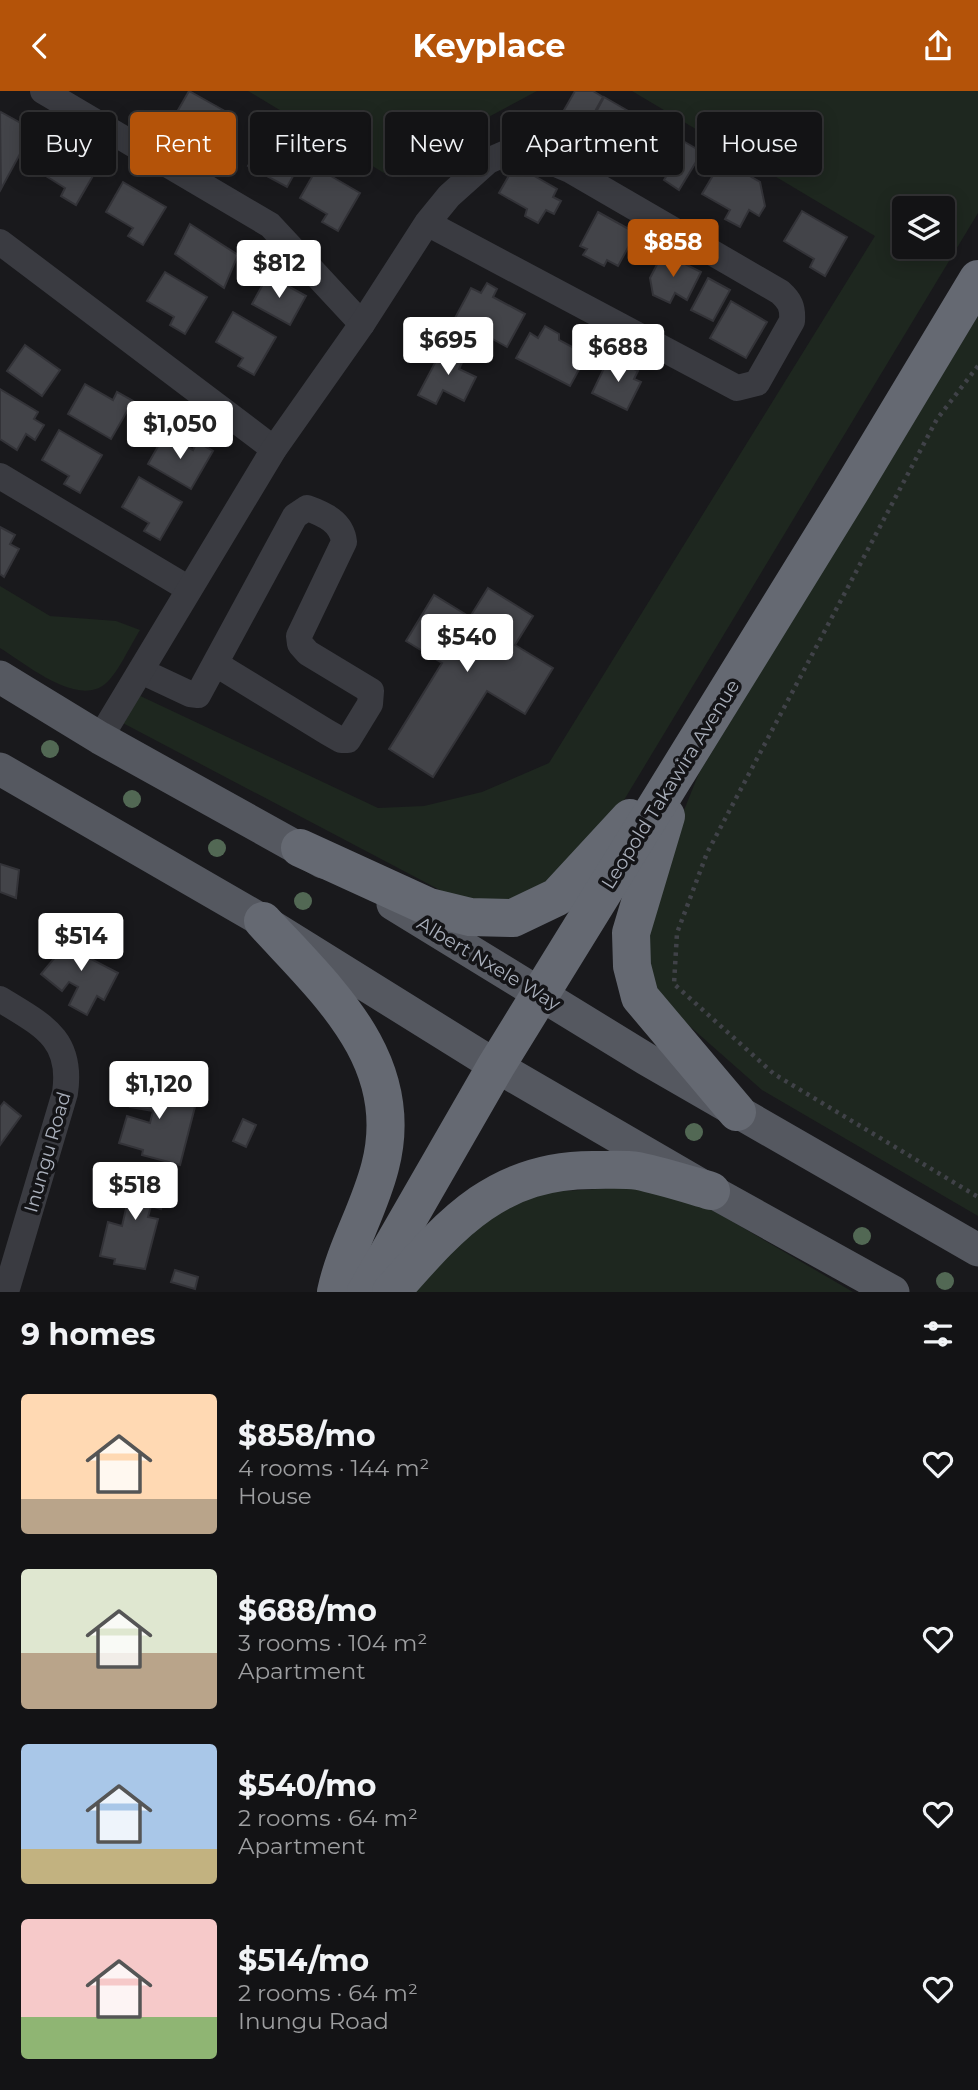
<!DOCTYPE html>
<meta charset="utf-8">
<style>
body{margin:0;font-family:Montserrat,sans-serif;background:#202022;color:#f1f3f6;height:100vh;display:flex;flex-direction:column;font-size:26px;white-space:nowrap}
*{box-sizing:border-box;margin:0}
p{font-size:23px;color:#9d9ea0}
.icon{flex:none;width:38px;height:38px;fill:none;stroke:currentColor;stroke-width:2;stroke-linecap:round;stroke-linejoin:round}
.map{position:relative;height:1201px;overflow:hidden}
.side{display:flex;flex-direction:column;background:#131315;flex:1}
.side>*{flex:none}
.top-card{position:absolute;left:21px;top:21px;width:936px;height:63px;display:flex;gap:14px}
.tools{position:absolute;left:892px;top:105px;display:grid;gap:14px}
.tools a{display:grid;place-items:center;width:63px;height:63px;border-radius:7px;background:#131315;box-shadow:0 4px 18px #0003,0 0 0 2px #323234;font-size:35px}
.price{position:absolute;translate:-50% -60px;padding:0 16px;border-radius:7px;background:#fff;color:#222;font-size:23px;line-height:46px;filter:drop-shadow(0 2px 4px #0008)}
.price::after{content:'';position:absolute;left:50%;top:42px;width:21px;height:16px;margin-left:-10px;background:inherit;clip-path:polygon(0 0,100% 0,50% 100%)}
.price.selected{background:#b45309;color:#fff}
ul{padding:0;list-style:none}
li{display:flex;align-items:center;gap:21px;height:175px;padding:0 21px}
li span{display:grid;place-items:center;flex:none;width:196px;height:140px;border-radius:7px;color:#555}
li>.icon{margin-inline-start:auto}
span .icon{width:84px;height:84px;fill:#fffc;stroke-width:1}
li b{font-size:30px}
h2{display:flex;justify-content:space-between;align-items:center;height:84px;padding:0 21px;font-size:30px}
.tag{padding:0 24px;border-radius:7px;background:#131315;box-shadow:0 4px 18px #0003,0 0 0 2px #323234;font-size:24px;line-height:63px}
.tag.selected{background:#b45309;color:#fff}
header{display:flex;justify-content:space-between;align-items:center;height:91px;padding:0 21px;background:#b45309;color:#fff;font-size:32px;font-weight:700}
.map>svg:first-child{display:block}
</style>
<header><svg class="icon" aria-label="back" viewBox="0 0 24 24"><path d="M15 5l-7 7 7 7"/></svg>Keyplace<svg class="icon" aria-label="share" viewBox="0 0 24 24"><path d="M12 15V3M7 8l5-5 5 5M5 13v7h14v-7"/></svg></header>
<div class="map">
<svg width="978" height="1201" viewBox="0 0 978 1201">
<rect width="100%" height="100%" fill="#19191c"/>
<g fill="#1e271f" fill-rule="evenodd">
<path d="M248,0H537L384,82Z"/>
<path d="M632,0H978V122L615,724L547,799L474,817L119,630L134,602L378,717L424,715L482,701L549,672L875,145ZM905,117H943V156H905Z"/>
<path d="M978,225V1125L762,999L651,901L644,844L674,744L699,682Z"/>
<path d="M0,495L50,525L116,530L140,539C131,553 117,584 105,593C77,616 26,573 0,557Z"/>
<path d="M631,1096L709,1117L853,1201H407L441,1160L530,1102Z"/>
</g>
<g fill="#434449" stroke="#333338" stroke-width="2">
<path d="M189,0L232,24L210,61L195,52L200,44L173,28Z"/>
<path d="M575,0H593L603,6L583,42L559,28Z"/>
<path d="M604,6L637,25L614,64L589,50L594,42L587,38Z"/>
<path d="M1,21L33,39L1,98L0,23Z"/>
<path d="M659,36L702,61L679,99L664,89L669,81L642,65Z"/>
<path d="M265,48L302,69L287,96L248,75Z"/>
<path d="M56,51L98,76L76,114L61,105L65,97L38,80Z"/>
<path d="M722,69L760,91L765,115L759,125L749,119L740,136L725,128L730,119L702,103Z"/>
<path d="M515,74L557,98L553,106L561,110L554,123L546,119L538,132L525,125L527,118L499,102Z"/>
<path d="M317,77L360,102L338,140L322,131L327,123L300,107Z"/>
<path d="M123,91L166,116L143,154L128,145L133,137L106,121Z"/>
<path d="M802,120L847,146L825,185L810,176L814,168L784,150Z"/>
<path d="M598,121L636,142L618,175L607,169L604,175L583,164L587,158L580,155Z"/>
<path d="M190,133L238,164L224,197L175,163Z"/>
<path d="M663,162L701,181L687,209L675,202L670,212L653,204L650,187Z"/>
<path d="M165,181L207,206L185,243L170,234L174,226L147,210Z"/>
<path d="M268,184L306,205L290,234L252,213Z"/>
<path d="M708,187L730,199L713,230L691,219Z"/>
<path d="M487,192L497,198L493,206L525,223L507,256L455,227L471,197L481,202Z"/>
<path d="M731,210L767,231L746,267L710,247Z"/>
<path d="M233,221L276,246L254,284L238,275L243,267L216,251Z"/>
<path d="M545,235L559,243V249L587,264L570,295L516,267L530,242L538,247Z"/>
<path d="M445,253L466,263L459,278L476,286L464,310L443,299L436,313L418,304Z"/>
<path d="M25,254L60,279L42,305L7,280Z"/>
<path d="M617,269L638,280L634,288L641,291L627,319L592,302L607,271L614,275Z"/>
<path d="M85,293L113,309L117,301L133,310L111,348L68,323Z"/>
<path d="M0,298L38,321L34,328L44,334L35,349L26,343L17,359L0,348Z"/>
<path d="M59,339L102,364L80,402L64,393L69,385L42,369Z"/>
<path d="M165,343L193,359L197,351L213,360L191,398L148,373Z"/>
<path d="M139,386L182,411L160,449L144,440L149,432L122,416Z"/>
<path d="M0,436L15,444L10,453L19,458L4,486L0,483Z"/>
<path d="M488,497L533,525L515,554L553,577L525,623L487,600L433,686L389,658L442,572L406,550L434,504L470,526Z"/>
<path d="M0,773L19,779L16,807L0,801Z"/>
<path d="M78,839L98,856L89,867L118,882L104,909L97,905L87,924L69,914L78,896L69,891L62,900L41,883Z"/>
<path d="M136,985L172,992L170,1001L197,1008L180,1074L142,1064L143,1059L119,1052L127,1025L150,1032L153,1020L130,1016Z"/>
<path d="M4,1011L21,1025L0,1054V1016Z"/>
<path d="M243,1028L256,1034L246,1056L233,1050Z"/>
<path d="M129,1080L168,1091L161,1118L151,1115L148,1126L158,1128L145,1178L114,1173L115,1168L100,1165L108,1131L122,1135L128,1109L121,1107Z"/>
<path d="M175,1179L198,1186L195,1198L171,1191Z"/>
</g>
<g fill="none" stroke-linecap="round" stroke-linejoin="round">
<path stroke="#404248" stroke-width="4.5" stroke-dasharray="3.5 5" stroke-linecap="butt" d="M978,275L937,328L707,762L677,842L674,893L774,983L978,1106"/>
<g stroke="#3a3b41" stroke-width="26">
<path d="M43,0L270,134L362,233"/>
<path d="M0,151L274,358"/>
<path d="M0,385L189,498"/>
<path d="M141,580L190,603L198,604L295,425L307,417C324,423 342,431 344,451L299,545L300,553L308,562L371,600L370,613L348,649H341L327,641L216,573"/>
<path d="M100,647L274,358L362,233L427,132L449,105L488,70L511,60L523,59L570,79L780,201C790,210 793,216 792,230L757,292L737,297L427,132"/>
<path d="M0,908C42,934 73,947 65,1002L6,1201"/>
</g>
<g stroke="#555860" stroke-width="33">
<path d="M0,586L100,647L323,771"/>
<path d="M0,678L263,830L496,975L711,1100L893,1201"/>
<path d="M393,813L646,968L978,1159"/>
</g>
<g stroke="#656972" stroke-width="38">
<path d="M666,725L631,842L632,875L640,906L737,1021"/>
<path d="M300,757L429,816L470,826L513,827L557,806L630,727"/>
<path d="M263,830C327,900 408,970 380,1076C369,1119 345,1158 336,1201"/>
<path d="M366,1201L496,975L850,401L978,188"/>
<path d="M391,1201C451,1133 497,1078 595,1079C609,1079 624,1078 638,1080C662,1085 687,1093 711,1100"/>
</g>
</g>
<g fill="#526854">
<circle cx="50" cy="658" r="9"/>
<circle cx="132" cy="708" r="9"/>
<circle cx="217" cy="757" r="9"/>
<circle cx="303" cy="810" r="9"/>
<circle cx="694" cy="1041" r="9"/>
<circle cx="862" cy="1145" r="9"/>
<circle cx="945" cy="1190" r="9"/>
</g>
<g text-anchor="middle" stroke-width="7" stroke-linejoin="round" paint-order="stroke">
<g font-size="19" fill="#aab0bc" stroke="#141417">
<text transform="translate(670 693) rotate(-58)" y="7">Leopold Takawira Avenue</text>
<text transform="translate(489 872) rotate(31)" y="7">Albert Nxele Way</text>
<text transform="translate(47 1061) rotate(-74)" y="7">Inungu Road</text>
</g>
</g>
</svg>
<div class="tools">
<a><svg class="icon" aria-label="layers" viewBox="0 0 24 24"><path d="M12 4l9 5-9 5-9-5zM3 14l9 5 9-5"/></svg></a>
</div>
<b class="price selected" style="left:673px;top:188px">$858</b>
<b class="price" style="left:279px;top:209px">$812</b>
<b class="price" style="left:448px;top:286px">$695</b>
<b class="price" style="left:618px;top:293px">$688</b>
<b class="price" style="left:180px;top:370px">$1,050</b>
<b class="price" style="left:467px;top:583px">$540</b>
<b class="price" style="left:81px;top:882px">$514</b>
<b class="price" style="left:159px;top:1030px">$1,120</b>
<b class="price" style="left:135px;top:1131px">$518</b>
<div class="top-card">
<a class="tag">Buy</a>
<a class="tag selected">Rent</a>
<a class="tag">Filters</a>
<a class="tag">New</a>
<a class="tag">Apartment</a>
<a class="tag">House</a>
</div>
</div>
<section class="side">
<h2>9 homes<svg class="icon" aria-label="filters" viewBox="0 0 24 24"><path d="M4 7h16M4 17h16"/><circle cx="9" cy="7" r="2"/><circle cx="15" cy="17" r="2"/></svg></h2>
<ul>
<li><span style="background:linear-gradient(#ffd9b3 75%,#b9a48a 0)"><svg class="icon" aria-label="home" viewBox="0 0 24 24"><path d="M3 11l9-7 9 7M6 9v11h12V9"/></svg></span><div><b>$858/mo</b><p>4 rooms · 144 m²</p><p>House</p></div><svg class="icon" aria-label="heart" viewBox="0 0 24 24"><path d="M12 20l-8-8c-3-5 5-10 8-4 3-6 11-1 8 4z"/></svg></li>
<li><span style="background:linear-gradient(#dfe7d0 60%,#b9a48a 0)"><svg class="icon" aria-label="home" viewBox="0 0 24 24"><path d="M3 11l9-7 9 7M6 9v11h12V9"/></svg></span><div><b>$688/mo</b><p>3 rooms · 104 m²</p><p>Apartment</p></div><svg class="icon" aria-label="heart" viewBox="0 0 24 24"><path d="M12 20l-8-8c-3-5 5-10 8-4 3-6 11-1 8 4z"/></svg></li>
<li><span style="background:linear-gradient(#a9c7e8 75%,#c2b280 0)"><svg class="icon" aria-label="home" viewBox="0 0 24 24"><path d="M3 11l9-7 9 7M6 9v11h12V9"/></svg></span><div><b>$540/mo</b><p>2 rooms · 64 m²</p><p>Apartment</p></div><svg class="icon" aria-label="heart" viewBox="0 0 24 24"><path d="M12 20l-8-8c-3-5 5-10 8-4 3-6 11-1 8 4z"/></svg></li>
<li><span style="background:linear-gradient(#f6c9c9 70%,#8fb573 0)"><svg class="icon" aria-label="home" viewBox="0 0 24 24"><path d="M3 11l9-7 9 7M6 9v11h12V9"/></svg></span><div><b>$514/mo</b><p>2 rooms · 64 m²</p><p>Inungu Road</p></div><svg class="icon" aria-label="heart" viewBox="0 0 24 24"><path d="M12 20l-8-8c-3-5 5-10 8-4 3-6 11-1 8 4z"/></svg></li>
</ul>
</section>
